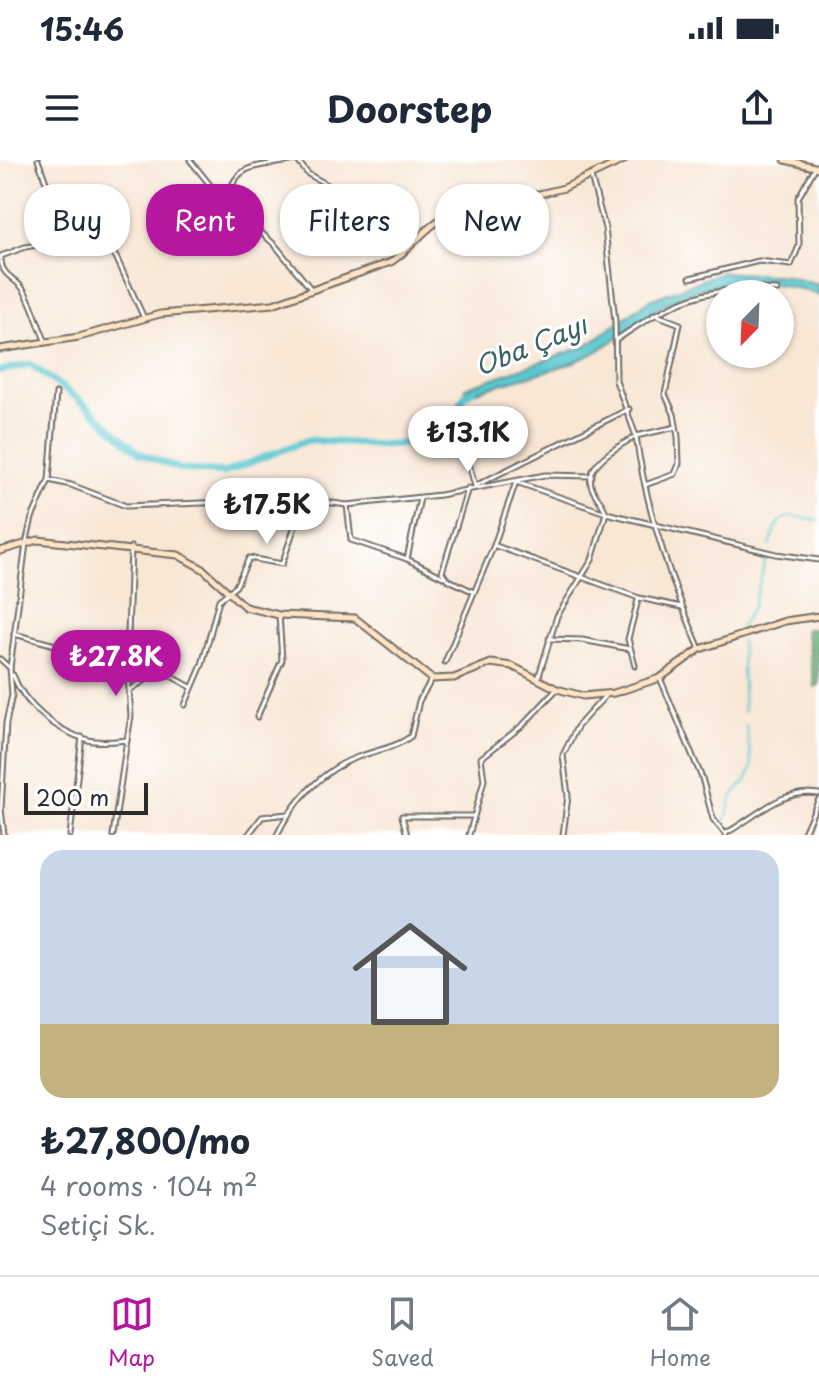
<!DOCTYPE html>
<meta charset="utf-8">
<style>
body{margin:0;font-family:"Playpen Sans",sans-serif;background:#f6f6f7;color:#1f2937;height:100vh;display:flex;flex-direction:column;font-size:30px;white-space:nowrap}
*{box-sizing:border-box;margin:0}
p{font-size:26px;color:#747a83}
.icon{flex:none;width:44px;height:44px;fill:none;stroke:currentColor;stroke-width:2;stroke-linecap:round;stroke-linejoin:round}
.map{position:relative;height:675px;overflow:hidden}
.sheet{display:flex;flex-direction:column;background:#fff;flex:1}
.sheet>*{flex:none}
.banner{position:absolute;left:24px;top:24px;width:772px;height:72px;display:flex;gap:16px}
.needle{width:52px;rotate:203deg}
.tools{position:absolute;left:706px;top:120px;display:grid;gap:16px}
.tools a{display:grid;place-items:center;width:88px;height:88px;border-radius:50%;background:#fff;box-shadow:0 2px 6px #0004;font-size:40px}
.scale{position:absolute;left:24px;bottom:20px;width:124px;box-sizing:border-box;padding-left:8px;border:4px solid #2b2b2b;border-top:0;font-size:22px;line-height:28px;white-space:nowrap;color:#2b2b2b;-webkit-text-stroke:6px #fff;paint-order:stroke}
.price{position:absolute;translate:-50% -68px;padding:0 18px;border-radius:28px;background:#fff;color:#222;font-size:26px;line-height:52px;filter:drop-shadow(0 2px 4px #0008)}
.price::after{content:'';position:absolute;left:50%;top:48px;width:24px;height:18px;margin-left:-12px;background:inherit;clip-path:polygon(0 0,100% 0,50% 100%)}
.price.current{background:#b5179e;color:#fff}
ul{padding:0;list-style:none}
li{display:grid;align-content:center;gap:16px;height:424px;padding:0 40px}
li+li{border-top:2px solid #e0e1e3}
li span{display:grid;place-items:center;height:248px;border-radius:24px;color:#555}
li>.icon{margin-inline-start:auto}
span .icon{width:144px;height:144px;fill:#fffc;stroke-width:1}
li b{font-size:34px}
.tag{padding:0 28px;border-radius:32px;background:#fff;box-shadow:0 2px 6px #0004;font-size:28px;line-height:72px}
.tag.current{background:#b5179e;color:#fff}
.status{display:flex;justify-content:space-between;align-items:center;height:56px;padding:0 40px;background:#fff;direction:ltr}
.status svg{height:22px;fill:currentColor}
header{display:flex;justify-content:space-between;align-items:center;height:104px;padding:0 40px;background:#fff;font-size:36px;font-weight:700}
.tabs{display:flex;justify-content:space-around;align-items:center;height:112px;border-top:2px solid #e0e1e3;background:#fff;font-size:22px;color:#747a83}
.tabs a{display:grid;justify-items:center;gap:4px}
.tabs .current{color:#b5179e}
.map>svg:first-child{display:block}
</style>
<div class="status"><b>15:46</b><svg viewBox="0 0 49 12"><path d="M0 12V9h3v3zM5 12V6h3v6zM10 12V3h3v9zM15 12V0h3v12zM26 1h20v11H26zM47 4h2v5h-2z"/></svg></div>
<header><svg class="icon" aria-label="menu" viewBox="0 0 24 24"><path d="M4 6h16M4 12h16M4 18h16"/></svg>Doorstep<svg class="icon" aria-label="share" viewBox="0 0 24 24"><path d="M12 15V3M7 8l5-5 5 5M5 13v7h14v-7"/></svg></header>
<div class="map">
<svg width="819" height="675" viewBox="0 0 819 675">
<defs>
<pattern id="forest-firs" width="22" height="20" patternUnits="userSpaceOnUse" patternTransform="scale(2)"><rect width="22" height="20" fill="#69b178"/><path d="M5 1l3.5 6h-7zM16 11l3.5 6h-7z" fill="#579063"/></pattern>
</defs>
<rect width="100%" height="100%" fill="#fff"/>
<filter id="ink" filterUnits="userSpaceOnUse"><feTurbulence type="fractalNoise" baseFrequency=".0125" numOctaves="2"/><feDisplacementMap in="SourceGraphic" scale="16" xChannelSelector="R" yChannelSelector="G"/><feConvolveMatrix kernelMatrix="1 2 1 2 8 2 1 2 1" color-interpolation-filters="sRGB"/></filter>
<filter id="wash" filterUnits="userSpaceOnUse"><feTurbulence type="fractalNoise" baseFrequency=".006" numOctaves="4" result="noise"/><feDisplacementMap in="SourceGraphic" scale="32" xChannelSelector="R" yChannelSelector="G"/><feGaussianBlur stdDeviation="1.8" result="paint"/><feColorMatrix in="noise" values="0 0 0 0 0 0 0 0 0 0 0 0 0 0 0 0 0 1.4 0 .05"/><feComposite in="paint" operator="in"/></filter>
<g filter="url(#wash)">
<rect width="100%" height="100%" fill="#f8e7d5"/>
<path fill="url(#forest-firs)" stroke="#4a6e52" stroke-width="2" d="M817,459L819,525L815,527L805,469H817Z"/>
<path fill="#5ac7d0" stroke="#42797e" stroke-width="2" d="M722,112L786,116L819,125V135C760,114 703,118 651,153C631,166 612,184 590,195C552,213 508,220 468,234L465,228L586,186L648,141Z"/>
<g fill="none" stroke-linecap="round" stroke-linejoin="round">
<g stroke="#5ac7d0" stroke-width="2">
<path d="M770,386C780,350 786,355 819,361"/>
<path d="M740,468L753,446L767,396"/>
<path d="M741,481L744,552"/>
<path d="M725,661L732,637L747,619L752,606L746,565"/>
</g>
<path stroke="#5ac7d0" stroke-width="7" d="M0,211L30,204L87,246L139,293L180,309L223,313L308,280L379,285L419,283L447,271L465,235L474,230"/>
</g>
</g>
<g filter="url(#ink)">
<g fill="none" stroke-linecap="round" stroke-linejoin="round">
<g stroke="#736d66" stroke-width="7">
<g id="street">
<path d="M38,0L53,42V67L59,81L25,87L1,96C0,118 17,117 25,132C34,147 38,166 46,182"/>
<path d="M190,0L215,31L229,34L244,57L275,85L311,129"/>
<path d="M297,0L308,14L342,33"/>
<path d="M229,34C237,0 266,7 295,0"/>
<path d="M215,57L240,52"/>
<path d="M100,78L116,97L144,158"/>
<path d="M690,118L759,101L791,105L799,86L798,38L815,8"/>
<path d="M616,180C673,141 707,124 777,130"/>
<path d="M676,267L636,276C646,350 670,420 700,489"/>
<path d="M461,275L475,326L629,249"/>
<path d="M49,320L56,233"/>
<path d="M645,325L675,314L679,304L678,277L674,254L665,234L680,164L654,154"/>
<path d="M468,328L442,412L447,419L474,432"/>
<path d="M420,338L407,399L443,417"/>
<path d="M347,345L351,380L407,399"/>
<path d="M496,386L639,438L682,447"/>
<path d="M14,474L127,504"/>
<path d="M549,479L582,480L630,489"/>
<path d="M0,499L10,508"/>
<path d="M445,502L494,385L516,322L606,353L776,394L819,400"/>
<path d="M635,506L628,479L638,440"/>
<path d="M13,515C24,545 56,571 88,580C100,583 115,581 127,580L131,556L127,504L131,387"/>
<path d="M660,518L702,618L713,659L726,675"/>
<path d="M538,519L557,456L592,400L606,353C603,342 593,335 591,325C586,302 621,285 636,276L616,221L615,161L605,68L591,17"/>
<path d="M130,530L160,510L191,527"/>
<path d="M185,545L202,505L219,440L236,426L249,398L282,404L304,340"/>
<path d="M257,557L282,500L279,455"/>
<path d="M726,673C757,657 780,628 819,634"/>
<path d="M4,675L1,649L6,563L12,535L10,508L26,383L32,358L49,320L71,325L126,346L304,339L347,345L440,335L545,315L592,316"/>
<path d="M70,675L82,577"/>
<path d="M113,675L127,580"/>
<path d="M248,675L262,657L287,654"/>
<path d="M277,675C292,643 323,609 358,597C374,591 398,587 411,576L419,541L432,519"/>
<path d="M407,675L402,656H473"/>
<path d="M469,675L484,620L481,598L523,565L557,529"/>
<path d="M563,675L568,636L563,595L577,567L605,536"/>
<path d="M803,675L819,639"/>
</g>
</g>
<g stroke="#736d66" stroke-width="9">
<g id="secondary">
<path d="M785,0L819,8"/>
<path d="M0,189L79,177L160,154L273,144L391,102C411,89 423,69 444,57L564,28L624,0"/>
<path d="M0,391L38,380L178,395L203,409L245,447L279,455L355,458L432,519L454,518L491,503L512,506L557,529L583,536L614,533L660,518L700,489L785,461L819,456"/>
</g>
</g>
<use href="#street" stroke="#fff" stroke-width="3"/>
<use href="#secondary" stroke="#ffe4c6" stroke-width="5"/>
</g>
</g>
<g text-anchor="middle" stroke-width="6" stroke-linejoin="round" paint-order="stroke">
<g font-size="26" font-style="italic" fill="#3b6265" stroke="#fff">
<text transform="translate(531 186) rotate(-22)" y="9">Oba Çayı</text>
</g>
</g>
</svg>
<div class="tools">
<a><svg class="needle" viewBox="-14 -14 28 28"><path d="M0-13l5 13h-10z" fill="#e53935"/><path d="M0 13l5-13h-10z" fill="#747a83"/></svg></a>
</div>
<div class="scale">200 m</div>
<b class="price" style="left:468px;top:314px">₺13.1K</b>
<b class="price" style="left:267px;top:386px">₺17.5K</b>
<b class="price current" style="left:116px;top:538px">₺27.8K</b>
<div class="banner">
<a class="tag">Buy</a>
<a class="tag current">Rent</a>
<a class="tag">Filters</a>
<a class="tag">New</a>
</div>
</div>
<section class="sheet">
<ul>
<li><span style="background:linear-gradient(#c9d6e8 70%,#c2b280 0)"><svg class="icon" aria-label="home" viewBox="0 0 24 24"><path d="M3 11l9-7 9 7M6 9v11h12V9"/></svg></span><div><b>₺27,800/mo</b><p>4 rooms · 104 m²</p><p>Setiçi Sk.</p></div></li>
</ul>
</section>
<nav class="tabs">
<a class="current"><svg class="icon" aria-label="map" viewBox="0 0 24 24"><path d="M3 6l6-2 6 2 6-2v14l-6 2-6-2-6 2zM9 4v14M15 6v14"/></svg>Map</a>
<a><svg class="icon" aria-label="saved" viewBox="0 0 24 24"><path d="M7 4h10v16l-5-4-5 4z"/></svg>Saved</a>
<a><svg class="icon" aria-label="home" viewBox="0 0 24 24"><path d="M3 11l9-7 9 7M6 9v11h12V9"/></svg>Home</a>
</nav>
